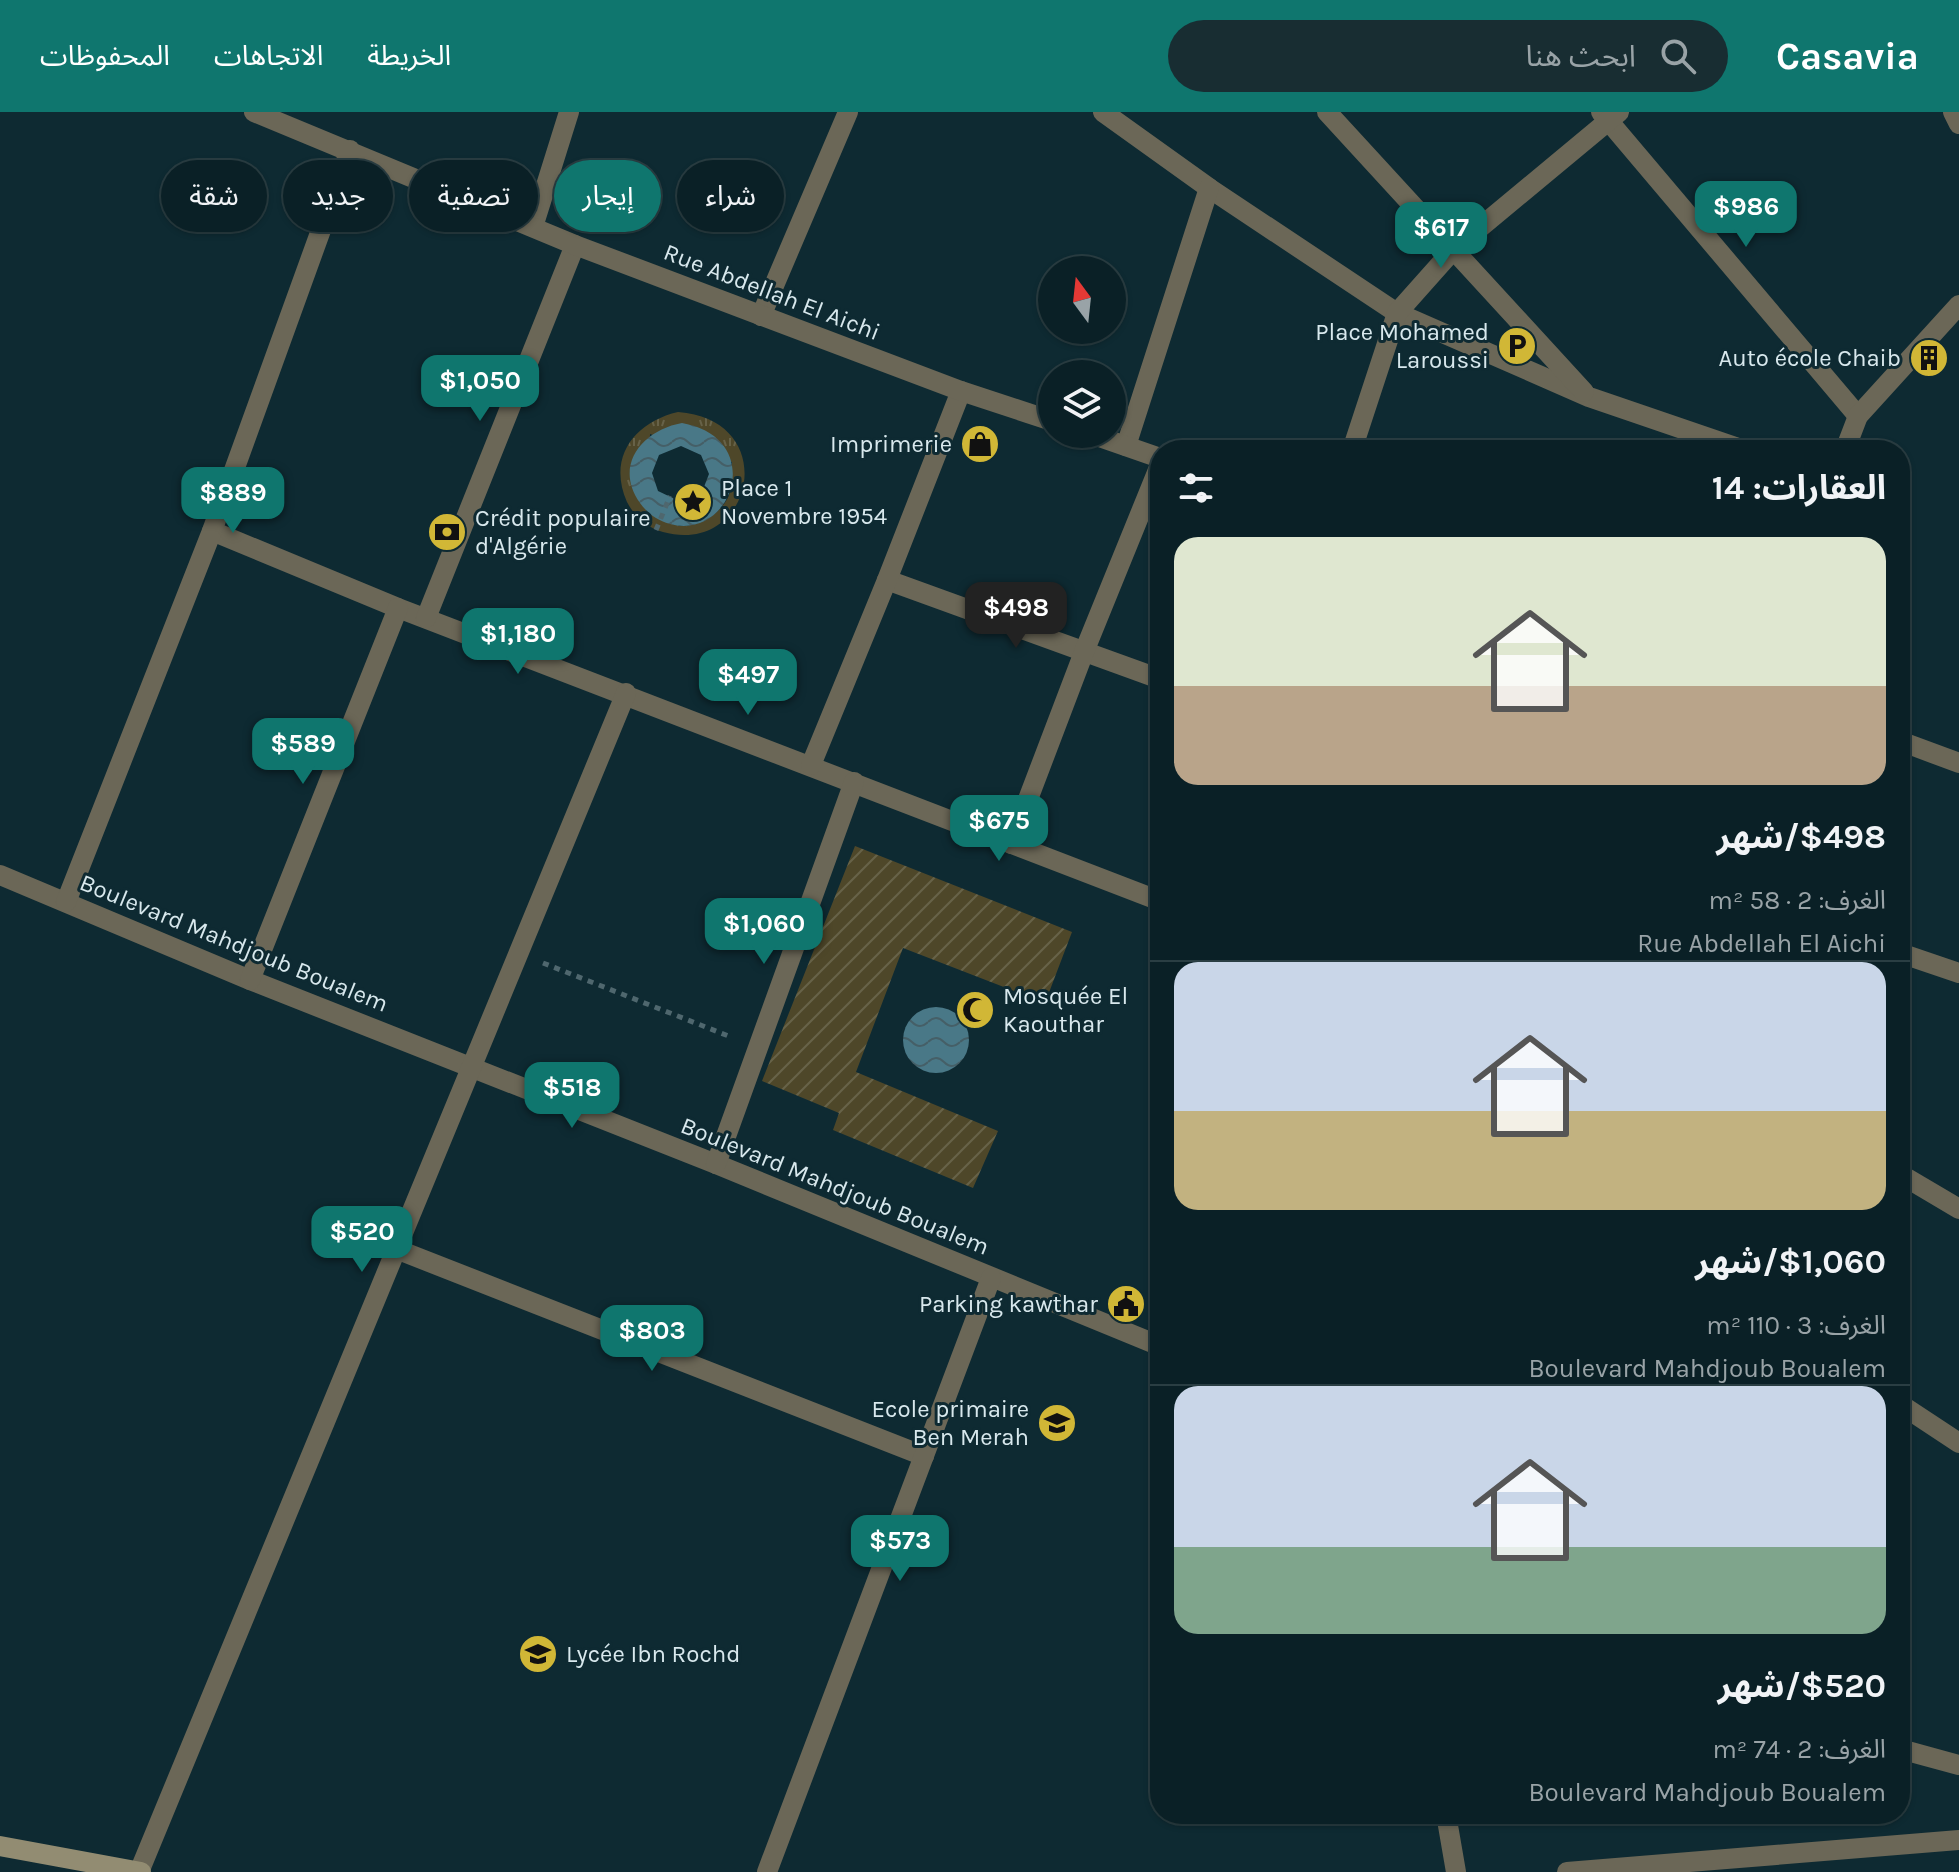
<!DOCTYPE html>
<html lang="ar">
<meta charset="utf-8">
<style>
body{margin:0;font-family:Karla,"Noto Sans Arabic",sans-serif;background:#182d32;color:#f1f3f6;direction:rtl;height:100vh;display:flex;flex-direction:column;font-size:30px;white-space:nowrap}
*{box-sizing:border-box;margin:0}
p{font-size:26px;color:#99a3a7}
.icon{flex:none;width:44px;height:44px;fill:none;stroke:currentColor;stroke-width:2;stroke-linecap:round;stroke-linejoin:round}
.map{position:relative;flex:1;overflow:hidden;direction:ltr}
.panel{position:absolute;left:1150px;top:328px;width:760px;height:1384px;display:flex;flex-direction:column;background:#0a2026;border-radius:32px;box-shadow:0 2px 6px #0004,0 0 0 2px #2a3e43;direction:rtl}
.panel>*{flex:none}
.hud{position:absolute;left:24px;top:48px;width:760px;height:72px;direction:rtl;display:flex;gap:16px}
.needle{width:52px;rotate:345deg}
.fabs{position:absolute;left:1038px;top:144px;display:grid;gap:16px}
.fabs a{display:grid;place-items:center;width:88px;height:88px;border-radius:50%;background:#0a2026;box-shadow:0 2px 6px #0004,0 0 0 2px #2a3e43;font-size:40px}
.price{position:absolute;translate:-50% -68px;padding:0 18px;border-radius:16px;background:#0f766e;color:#fff;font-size:26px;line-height:52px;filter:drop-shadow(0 2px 4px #0008)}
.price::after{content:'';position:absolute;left:50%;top:48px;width:24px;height:18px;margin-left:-12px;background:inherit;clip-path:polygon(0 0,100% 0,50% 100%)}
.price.active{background:#222;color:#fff}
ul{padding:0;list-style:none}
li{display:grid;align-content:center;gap:16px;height:424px;padding:0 24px}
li+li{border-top:2px solid #2a3e43}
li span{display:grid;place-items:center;height:248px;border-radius:24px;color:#555}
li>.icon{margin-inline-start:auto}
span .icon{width:144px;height:144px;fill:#fffc;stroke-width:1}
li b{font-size:34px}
h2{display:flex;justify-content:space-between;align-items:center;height:96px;padding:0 24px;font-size:34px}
.tag{padding:0 28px;border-radius:36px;background:#0a2026;box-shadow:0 2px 6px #0004,0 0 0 2px #2a3e43;font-size:28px;line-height:72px}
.tag.active{background:#0f766e;color:#fff}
header{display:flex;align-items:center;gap:48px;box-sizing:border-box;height:112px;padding:0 40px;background:#0f766e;color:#fff}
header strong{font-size:38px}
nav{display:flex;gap:44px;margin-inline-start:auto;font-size:28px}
.search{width:560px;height:72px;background:#182d32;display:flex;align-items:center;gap:20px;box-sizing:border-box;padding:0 28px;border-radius:44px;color:#99a3a7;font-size:30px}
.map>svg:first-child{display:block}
</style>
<header>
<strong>Casavia</strong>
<div class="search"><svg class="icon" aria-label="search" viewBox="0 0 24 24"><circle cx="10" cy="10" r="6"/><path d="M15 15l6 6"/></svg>ابحث هنا</div>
<nav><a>الخريطة</a><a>الاتجاهات</a><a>المحفوظات</a></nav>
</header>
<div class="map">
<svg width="1959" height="1760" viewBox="0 0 1959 1760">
<defs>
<pattern id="grass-tufts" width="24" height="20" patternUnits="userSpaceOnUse" patternTransform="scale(2)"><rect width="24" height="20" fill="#4e4729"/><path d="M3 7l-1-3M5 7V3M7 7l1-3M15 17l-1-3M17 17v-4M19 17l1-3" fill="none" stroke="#676248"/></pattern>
<pattern id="garden-furrows" width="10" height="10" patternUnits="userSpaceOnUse" patternTransform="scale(2)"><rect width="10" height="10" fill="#4e4729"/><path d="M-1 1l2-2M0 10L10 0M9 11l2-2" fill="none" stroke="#676248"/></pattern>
<pattern id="water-waves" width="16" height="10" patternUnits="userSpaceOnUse" patternTransform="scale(2)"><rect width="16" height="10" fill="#497887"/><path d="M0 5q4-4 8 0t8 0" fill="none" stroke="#455f67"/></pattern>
</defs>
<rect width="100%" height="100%" fill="#0e2a32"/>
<path fill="url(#grass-tufts)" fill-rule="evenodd" d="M678,300C783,308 753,445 663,420C648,416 634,404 627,390C607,345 635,310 678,300ZM650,322L732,350C731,360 733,374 729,383C722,402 695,418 676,413C666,411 655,403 646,399Z"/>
<path fill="url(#garden-furrows)" d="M855,734L1072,820L1045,891L903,836L856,960L998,1019L973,1076L833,1018L839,1001L762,969Z"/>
<g fill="url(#water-waves)" fill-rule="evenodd">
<path d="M682,311C767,326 733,429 670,412C657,408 648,402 640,391C613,353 643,318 682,311ZM681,334L701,343L709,362L702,380L679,389L658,379L652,361L659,343Z"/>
<circle cx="936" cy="928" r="33"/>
</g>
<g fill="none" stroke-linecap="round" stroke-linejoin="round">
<g stroke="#4f676e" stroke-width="5" stroke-dasharray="6 6" stroke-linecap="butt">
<path d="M656,418L670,384"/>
<path d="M543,851L731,925"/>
</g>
<g stroke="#6b6757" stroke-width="20">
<path d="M1103,0L1209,76L1397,201L1589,285L1744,338"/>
<path d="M1327,0L1584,280"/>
<path d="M1601,0L1858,304"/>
<path d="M533,115L569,0"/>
<path d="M761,204L848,0"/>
<path d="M1126,334L1209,76"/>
<path d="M1352,338L1397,201L1453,138L1619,0"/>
<path d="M1845,338L1858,304L1959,193"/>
<path d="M212,419L398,496L1160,789"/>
<path d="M887,468L1160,567"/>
<path d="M426,506L575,133"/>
<path d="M811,653L887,468L961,279"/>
<path d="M1011,732L1084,540L1160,353"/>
<path d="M0,763L250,868L716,1052L1160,1234"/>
<path d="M66,790L212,419L350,38"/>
<path d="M1900,841L1959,861"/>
<path d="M250,868L398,496"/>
<path d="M716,1052L854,670"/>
<path d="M1900,1062L1959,1097"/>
<path d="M396,1137L924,1344"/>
<path d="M1900,1292L1959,1331"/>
<path d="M1900,1637L1959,1653"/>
<path d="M1446,1702L1456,1760"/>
<path d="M139,1760L626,581"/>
<path d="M767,1760L991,1166"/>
<path d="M1567,1760L1959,1728"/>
</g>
<g stroke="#6b6757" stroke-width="20">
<path d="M254,0L575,133L961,279L1052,309"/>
<path d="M1953,0L1959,12"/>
<path d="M1091,322L1160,346"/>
<path d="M1900,629L1959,651"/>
</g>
<path stroke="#928c72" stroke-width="20" d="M0,1734L141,1760"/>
</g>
<defs>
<g id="parking-disc" transform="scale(2)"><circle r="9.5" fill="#d1b736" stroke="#0e2a32"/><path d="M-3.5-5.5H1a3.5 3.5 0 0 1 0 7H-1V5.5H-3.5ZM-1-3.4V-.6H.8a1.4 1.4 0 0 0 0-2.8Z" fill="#111"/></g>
<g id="building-disc" transform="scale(2)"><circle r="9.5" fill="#d1b736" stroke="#0e2a32"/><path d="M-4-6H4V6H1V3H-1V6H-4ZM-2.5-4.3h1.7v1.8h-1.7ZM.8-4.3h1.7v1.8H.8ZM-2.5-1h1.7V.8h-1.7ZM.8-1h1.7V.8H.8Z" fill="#111"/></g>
<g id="shop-disc" transform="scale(2)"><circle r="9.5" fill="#d1b736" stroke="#0e2a32"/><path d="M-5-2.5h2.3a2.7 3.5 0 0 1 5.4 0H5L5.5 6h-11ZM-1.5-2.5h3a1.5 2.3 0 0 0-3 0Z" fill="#111"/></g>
<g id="sight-disc" transform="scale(2)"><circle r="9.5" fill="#d1b736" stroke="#0e2a32"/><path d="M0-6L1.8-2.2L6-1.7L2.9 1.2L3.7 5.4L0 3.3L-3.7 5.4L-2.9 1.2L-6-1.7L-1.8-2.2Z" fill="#111"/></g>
<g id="bank-disc" transform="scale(2)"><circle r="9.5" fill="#d1b736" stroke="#0e2a32"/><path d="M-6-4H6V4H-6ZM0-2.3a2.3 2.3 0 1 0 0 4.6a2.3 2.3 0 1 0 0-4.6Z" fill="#111"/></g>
<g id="mosque-disc" transform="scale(2)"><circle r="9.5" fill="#d1b736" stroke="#0e2a32"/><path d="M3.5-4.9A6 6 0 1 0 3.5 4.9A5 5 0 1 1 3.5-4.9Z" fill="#111"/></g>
<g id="civic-disc" transform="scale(2)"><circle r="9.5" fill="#d1b736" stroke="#0e2a32"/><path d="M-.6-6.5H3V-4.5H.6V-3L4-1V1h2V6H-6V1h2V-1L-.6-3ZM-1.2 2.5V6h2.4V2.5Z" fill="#111"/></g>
<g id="school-disc" transform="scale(2)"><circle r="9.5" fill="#d1b736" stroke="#0e2a32"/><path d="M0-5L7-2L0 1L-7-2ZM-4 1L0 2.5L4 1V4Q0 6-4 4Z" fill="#111"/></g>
</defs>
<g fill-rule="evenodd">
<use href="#parking-disc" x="1517" y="234"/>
<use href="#building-disc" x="1929" y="246"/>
<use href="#shop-disc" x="980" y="332"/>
<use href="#sight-disc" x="693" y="390"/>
<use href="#bank-disc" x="447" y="420"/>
<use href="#mosque-disc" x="975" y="898"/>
<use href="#civic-disc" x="1126" y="1192"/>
<use href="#school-disc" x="1057" y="1311"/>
<use href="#school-disc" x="538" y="1542"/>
</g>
<g text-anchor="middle" stroke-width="6" stroke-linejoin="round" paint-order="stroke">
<g font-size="24" fill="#d8e8ed" stroke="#0e2a32">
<text transform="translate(772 180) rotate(21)" y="8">Rue Abdellah El Aichi</text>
<text transform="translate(234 831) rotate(22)" y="8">Boulevard Mahdjoub Boualem</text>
<text transform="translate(835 1074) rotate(22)" y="8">Boulevard Mahdjoub Boualem</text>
</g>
<g font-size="24" fill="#d8e8ed" stroke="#0e2a32" text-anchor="end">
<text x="1489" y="228">Place Mohamed<tspan x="1489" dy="28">Laroussi</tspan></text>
<text x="1901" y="254">Auto école Chaib</text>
<text x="952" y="340">Imprimerie</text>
<text x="721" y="384" text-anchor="start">Place 1<tspan x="721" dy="28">Novembre 1954</tspan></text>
<text x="475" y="414" text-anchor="start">Crédit populaire<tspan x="475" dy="28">d'Algérie</tspan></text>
<text x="1003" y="892" text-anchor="start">Mosquée El<tspan x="1003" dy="28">Kaouthar</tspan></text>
<text x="1098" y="1200">Parking kawthar</text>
<text x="1029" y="1305">Ecole primaire<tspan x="1029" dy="28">Ben Merah</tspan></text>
<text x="566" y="1550" text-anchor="start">Lycée Ibn Rochd</text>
</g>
</g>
</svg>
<div class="fabs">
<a><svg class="needle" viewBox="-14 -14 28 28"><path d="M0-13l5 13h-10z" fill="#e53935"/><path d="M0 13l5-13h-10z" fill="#99a3a7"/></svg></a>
<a><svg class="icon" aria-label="layers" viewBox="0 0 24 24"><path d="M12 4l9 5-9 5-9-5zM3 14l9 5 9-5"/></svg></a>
</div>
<b class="price" style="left:1746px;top:137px">$986</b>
<b class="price" style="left:1441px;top:158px">$617</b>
<b class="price" style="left:480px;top:311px">$1,050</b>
<b class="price" style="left:233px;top:423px">$889</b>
<b class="price active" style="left:1016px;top:538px">$498</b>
<b class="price" style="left:518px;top:564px">$1,180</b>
<b class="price" style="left:748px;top:605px">$497</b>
<b class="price" style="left:303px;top:674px">$589</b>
<b class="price" style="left:999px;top:751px">$675</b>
<b class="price" style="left:764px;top:854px">$1,060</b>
<b class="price" style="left:572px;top:1018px">$518</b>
<b class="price" style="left:362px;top:1162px">$520</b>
<b class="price" style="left:652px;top:1261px">$803</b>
<b class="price" style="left:900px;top:1471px">$573</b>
<div class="hud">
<a class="tag">شراء</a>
<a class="tag active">إيجار</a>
<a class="tag">تصفية</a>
<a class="tag">جديد</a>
<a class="tag">شقة</a>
</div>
<section class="panel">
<h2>العقارات: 14<svg class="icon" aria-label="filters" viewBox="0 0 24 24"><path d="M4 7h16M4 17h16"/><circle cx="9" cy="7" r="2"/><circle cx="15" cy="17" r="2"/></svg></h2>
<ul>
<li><span style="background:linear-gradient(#dfe7d0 60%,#b9a48a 0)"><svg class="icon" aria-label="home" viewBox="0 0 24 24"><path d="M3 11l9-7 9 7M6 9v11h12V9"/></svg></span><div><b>$498/شهر</b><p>الغرف: 2 · 58 m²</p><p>Rue Abdellah El Aichi</p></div></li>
<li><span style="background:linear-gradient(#c9d6e8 60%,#c2b280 0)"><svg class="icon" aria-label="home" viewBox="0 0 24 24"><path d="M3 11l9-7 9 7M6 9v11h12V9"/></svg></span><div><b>$1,060/شهر</b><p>الغرف: 3 · 110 m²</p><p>Boulevard Mahdjoub Boualem</p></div></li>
<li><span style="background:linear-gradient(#c9d6e8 65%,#7fa58c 0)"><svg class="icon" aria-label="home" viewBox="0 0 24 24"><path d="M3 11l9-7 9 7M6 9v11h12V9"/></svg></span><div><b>$520/شهر</b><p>الغرف: 2 · 74 m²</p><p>Boulevard Mahdjoub Boualem</p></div></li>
</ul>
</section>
</div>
